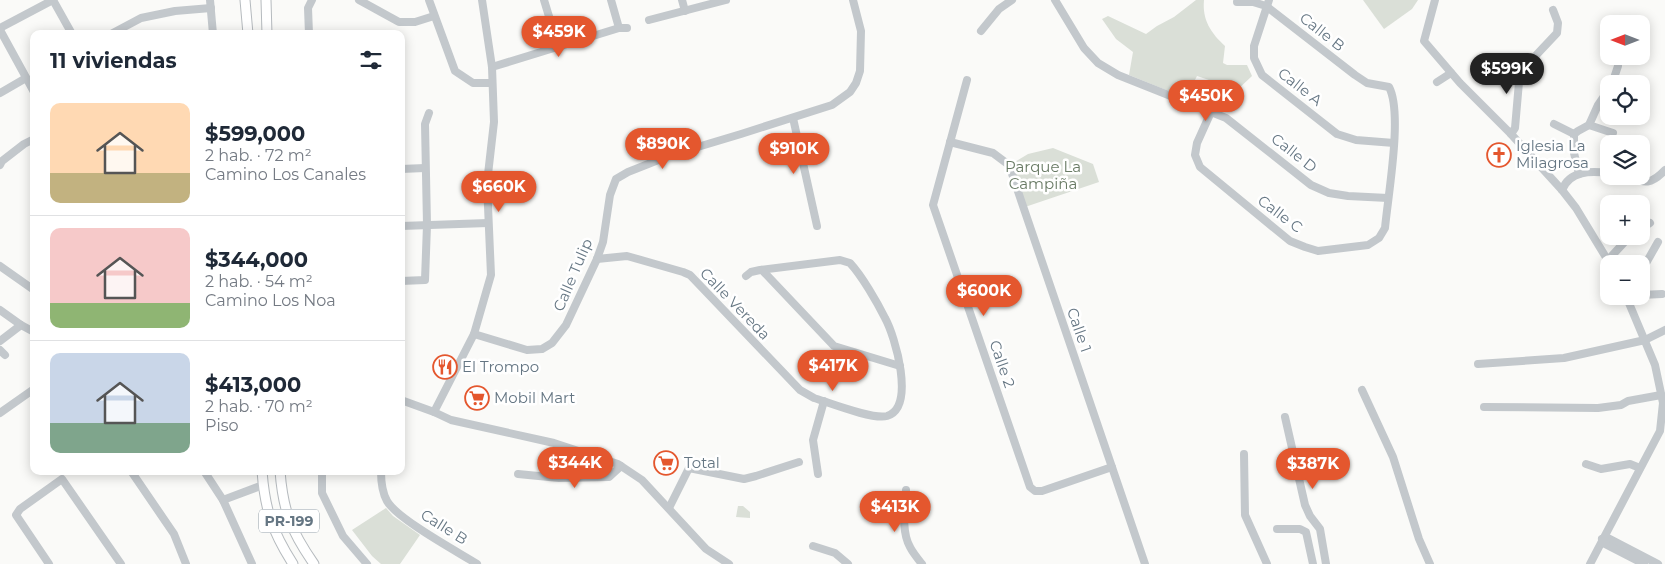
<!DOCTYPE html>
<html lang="es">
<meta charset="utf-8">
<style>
body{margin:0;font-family:Montserrat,sans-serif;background:#f2f2f3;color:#1f2937;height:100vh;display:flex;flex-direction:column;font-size:19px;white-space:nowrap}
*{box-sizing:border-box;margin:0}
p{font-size:16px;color:#747a83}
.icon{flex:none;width:28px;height:28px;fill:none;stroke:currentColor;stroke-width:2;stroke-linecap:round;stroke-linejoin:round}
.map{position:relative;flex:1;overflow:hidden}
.side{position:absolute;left:30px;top:30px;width:375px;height:445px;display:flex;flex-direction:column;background:#fff;border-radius:10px;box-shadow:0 2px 12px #0003}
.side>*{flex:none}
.needle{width:32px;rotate:270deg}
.tools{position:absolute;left:1600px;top:15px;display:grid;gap:10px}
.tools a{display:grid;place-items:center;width:50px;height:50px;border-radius:10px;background:#fff;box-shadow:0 2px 12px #0003;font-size:25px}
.price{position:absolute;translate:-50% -42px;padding:0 11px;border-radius:18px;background:#e4572e;color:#fff;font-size:16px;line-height:32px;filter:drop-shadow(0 1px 2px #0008)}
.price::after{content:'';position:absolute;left:50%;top:30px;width:15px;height:11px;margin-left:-8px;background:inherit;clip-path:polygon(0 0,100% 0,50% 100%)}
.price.on{background:#222;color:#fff}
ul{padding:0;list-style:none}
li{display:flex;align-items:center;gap:15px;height:125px;padding:0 20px}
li+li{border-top:1px solid #e0e1e3}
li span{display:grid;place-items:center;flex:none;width:140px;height:100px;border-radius:10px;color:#555}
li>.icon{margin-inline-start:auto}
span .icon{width:60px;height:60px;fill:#fffc;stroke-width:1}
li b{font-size:21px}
h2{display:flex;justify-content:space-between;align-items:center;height:60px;padding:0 20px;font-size:21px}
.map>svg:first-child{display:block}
</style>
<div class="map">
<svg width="1665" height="564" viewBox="0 0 1665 564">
<rect width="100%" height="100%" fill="#fafaf8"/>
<g fill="#dadfd7">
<path d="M1196,0H1204C1202,20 1211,33 1225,46L1223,63L1227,65H1247L1252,76L1235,92L1221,84L1197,76L1186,98L1129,75L1133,52L1116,39L1102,19L1108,16L1146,34L1157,26L1174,17Z"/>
<path d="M1363,0H1418L1412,9L1384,29Z"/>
<path d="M1053,148L1093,164L1099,182L1025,207L1010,165L1028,154Z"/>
<path d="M738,506H743L750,512V518L736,517Z"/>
<path d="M386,508L393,516L420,535L400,564H381L372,556L352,530Z"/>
</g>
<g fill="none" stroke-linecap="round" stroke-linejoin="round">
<g stroke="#b5babe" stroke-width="11">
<g id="major">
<path d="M245,0L248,34"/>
<path d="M266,0L267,34"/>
<path d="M262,471C265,510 272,531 293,564"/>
<path d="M280,471C283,511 291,531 314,564"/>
</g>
</g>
<g stroke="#c3c8cc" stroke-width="8">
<path d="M53,0L72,34"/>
<path d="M210,0L213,34"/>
<path d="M359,0L399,22H415L434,16"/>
<path d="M429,0L455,71L473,83H492"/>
<path d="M544,0L558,46"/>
<path d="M611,0L619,28"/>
<path d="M682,0L685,11"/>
<path d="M1055,0L1084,48L1098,63L1118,75L1226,118L1311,185L1329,193L1348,196L1388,198"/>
<path d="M1269,0L1254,46V58L1262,75L1337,134L1356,140L1394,143"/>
<path d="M1435,0L1424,41L1460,83L1511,134L1562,190L1576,208L1610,264"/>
<path d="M649,20L726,0"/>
<path d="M0,28L53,0"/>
<path d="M0,30L34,92"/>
<path d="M981,31L999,9L1012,0"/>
<path d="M111,34L141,18L175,11L211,8"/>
<path d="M309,34L308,8L312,0"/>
<path d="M492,67L619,28H627"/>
<path d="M967,80L933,205L1030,487L1035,491H1042L1112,467"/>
<path d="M1437,82L1451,73"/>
<path d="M1612,84L1618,66V58"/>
<path d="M0,93L26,78"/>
<path d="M1211,112L1197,143L1195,155L1200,167L1290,241L1305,247L1318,251L1368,245L1379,238L1385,228C1388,195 1403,113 1389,87L1367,83L1355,75L1266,6L1253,2H1237"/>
<path d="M793,118L817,226"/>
<path d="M1554,124L1574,134"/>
<path d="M1589,125L1613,133"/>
<path d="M1511,134L1515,128L1519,82L1525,67L1557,33L1558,23L1553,10"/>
<path d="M950,142L993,153L1009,165L1145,564"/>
<path d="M0,165L2,161L24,144L34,139"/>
<path d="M401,169L425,168"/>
<path d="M1579,174L1574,153V134L1578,131L1589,125L1598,105L1609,89"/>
<path d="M1624,176C1643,182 1649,187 1665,170"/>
<path d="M1562,190C1570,170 1591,171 1609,173"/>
<path d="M401,226L488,223"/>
<path d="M1641,229L1650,223"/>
<path d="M597,259L627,256L683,272L690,275L800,390L814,398C830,403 873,420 887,416C916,407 895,336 885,318C877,302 862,276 850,263L840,260L760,270L751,272L746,276"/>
<path d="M1608,260L1630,236"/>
<path d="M0,266L34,290"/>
<path d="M762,270L834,346L900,366"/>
<path d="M1641,272L1658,242"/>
<path d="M401,281L425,280L427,225L425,124L429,113"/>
<path d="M1641,295L1662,294"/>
<path d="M0,310L21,325L34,332"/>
<path d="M474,334L527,350L542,349L552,343L566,325L597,259L603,242L610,195L616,179L628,172L671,155L741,134L832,105L850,92L856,83L860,71L861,31L853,0"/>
<path d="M0,341L21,325"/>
<path d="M0,350L5,355"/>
<path d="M1478,364L1564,358L1645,340L1665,330"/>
<path d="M1362,390L1393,457L1419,539L1430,564"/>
<path d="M401,400L434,412L451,420L554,443L618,464L642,480L706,549L729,564"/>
<path d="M1484,407L1598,408L1621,405L1628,401L1661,395"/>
<path d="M434,412L474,334L491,275L487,183L494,122L492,67L482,0"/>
<path d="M0,413L34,389"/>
<path d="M1285,417L1305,505L1310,516L1320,529L1326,564"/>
<path d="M1244,454L1245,515L1267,564"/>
<path d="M1586,464L1601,469L1630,464L1640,468"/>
<path d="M131,471L174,534L186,564"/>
<path d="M204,471L223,500L252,564"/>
<path d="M322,471V493L343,536L367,564"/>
<path d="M381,471C381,482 382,492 387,501C397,519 458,552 477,564"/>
<path d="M518,474L559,478L609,477L621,466"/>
<path d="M818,474L813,440L824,401"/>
<path d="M906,490C905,508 901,531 910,547C913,553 918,559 922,564"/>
<path d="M223,500L263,485"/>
<path d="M669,508L689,468L744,479L756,476L799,462"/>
<path d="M1277,529H1300L1306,532L1313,564"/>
<path d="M1602,539L1608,538L1658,564"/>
<path d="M1602,539L1605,544L1644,564"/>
<path d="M813,546L835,553L848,564"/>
<path d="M49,564L16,515L20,509L62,479L121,564"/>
<path d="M1590,564L1660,431L1663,403L1655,365L1626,296"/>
</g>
<use href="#major" stroke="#fff" stroke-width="9"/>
</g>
<defs>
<g id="church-ring" transform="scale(1.25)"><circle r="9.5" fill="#fff" stroke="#e4572e" stroke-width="1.5"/><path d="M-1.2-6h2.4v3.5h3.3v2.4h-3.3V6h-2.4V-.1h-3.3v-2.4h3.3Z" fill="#e4572e"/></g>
<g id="restaurant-ring" transform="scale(1.25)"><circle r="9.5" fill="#fff" stroke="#e4572e" stroke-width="1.5"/><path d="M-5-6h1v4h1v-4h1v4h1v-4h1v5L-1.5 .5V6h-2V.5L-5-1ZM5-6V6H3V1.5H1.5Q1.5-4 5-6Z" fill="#e4572e"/></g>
<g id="supermarket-ring" transform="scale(1.25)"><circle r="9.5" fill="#fff" stroke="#e4572e" stroke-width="1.5"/><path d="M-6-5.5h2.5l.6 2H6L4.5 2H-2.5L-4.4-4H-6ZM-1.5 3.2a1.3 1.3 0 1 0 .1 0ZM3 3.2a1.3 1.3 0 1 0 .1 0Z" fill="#e4572e"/></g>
</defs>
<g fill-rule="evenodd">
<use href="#church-ring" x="1499" y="155"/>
<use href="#restaurant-ring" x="445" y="367"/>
<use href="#supermarket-ring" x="477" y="398"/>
<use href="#supermarket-ring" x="666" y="463"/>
</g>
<g text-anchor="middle" stroke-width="5" stroke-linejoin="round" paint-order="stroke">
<rect fill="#fff" stroke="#939fa8" stroke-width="1" x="259" y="509.5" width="60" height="23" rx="4"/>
<g font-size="14" font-weight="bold" fill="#657683">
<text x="289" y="526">PR-199</text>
</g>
<g font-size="15" fill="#657683" stroke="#fff">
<text transform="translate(1322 32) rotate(38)" y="5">Calle B</text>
<text transform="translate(1300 87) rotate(38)" y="5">Calle A</text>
<text transform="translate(1294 153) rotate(38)" y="5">Calle D</text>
<text transform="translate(1280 214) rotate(37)" y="5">Calle C</text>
<text transform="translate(573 275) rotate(-67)" y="5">Calle Tulip</text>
<text transform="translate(735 304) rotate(46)" y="5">Calle Vereda</text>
<text transform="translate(1079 330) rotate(71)" y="5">Calle 1</text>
<text transform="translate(1002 364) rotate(71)" y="5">Calle 2</text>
<text transform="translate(444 527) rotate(32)" y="5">Calle B</text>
</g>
<g font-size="15" fill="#657683" stroke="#fff" text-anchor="start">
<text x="1516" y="151">Iglesia La<tspan x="1516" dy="17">Milagrosa</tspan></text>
<text x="462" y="372">El Trompo</text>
<text x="494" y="403">Mobil Mart</text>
<text x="684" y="468">Total</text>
</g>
<g font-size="15" fill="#687a64" stroke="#fff">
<text x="1043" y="172">Parque La<tspan x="1043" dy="17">Campiña</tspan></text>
</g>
</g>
</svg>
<div class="tools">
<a><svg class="needle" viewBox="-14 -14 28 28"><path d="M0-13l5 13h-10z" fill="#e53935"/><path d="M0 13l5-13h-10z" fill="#747a83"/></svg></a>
<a><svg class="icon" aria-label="locate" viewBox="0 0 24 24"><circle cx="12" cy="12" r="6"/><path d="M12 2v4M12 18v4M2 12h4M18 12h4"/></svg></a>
<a><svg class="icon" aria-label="layers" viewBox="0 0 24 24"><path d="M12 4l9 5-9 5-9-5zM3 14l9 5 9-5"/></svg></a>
<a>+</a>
<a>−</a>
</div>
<b class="price" style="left:559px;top:58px">$459K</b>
<b class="price on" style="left:1507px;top:95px">$599K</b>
<b class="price" style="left:1206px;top:122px">$450K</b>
<b class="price" style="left:663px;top:170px">$890K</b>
<b class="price" style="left:794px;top:175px">$910K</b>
<b class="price" style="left:499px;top:213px">$660K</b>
<b class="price" style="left:984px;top:317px">$600K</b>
<b class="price" style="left:833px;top:392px">$417K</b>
<b class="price" style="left:575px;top:489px">$344K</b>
<b class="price" style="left:1313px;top:490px">$387K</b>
<b class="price" style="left:895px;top:533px">$413K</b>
<section class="side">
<h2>11 viviendas<svg class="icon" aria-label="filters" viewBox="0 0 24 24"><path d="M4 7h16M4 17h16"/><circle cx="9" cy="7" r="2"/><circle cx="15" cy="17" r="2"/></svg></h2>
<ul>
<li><span style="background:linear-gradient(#ffd9b3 70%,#c2b280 0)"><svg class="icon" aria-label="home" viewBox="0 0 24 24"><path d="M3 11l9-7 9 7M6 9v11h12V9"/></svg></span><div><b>$599,000</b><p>2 hab. · 72 m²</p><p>Camino Los Canales</p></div></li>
<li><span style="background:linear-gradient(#f6c9c9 75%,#8fb573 0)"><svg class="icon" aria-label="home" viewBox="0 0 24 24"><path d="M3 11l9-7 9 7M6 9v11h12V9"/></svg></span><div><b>$344,000</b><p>2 hab. · 54 m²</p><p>Camino Los Noa</p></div></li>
<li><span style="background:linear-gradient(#c9d6e8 70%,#7fa58c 0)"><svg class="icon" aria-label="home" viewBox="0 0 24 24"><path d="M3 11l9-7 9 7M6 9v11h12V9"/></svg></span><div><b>$413,000</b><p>2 hab. · 70 m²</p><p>Piso</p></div></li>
</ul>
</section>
</div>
